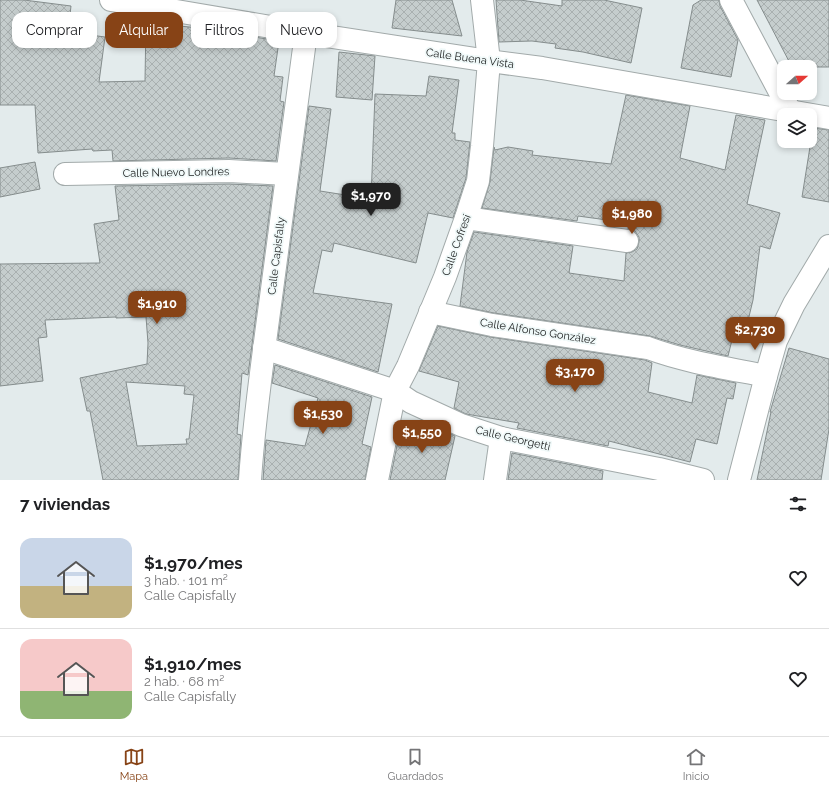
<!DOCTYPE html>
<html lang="es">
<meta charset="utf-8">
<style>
body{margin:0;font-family:Raleway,sans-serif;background:#f2f2f2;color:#202124;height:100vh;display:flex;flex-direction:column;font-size:15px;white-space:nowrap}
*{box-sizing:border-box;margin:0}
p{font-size:13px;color:#757577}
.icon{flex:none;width:22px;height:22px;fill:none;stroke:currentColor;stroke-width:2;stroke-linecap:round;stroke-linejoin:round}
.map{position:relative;height:480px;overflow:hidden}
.drawer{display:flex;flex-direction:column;background:#fff;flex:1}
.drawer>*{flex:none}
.top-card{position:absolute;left:12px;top:12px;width:400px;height:36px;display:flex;gap:8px}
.needle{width:26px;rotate:69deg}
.buttons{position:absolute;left:777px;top:60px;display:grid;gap:8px}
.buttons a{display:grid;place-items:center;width:40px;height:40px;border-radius:8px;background:#fff;box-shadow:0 2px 6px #0003;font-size:20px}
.price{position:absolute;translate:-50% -34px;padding:0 9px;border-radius:8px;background:#874316;color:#fff;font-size:13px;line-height:26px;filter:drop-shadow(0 1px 2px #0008)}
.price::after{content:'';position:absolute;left:50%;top:24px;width:12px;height:9px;margin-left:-6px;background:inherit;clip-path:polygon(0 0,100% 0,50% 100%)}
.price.on{background:#222;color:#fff}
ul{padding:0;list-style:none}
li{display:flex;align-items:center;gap:12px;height:100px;padding:0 20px}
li+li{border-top:1px solid #e0e0e0}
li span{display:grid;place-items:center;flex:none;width:112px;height:80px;border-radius:12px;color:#555}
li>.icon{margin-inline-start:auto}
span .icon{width:48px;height:48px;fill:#fffc;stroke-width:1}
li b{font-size:17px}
h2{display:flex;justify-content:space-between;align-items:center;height:48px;padding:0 20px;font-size:17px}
.pill{padding:0 14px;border-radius:12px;background:#fff;box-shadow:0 2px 6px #0003;font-size:14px;line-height:36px}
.pill.on{background:#874316;color:#fff}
.dock{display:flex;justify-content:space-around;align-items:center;height:56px;border-top:1px solid #e0e0e0;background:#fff;font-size:11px;color:#757577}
.dock a{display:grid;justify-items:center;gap:2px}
.dock .on{color:#874316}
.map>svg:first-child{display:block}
</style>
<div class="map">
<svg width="829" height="480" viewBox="0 0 829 480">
<defs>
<pattern id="building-cross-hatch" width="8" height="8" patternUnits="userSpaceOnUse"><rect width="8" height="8" fill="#c5cdcd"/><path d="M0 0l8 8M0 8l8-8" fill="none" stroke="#a9b0b0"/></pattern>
</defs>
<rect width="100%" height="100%" fill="#e3ebec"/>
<g fill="url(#building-cross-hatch)" stroke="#858d8d" fill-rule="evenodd">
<path d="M0,0H24L71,6L68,32L105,37L99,82L145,81L146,20H156L170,23V25L199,28L279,41L274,76L283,77L280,101L284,102L276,161L229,158L113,161L112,150L93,151L92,149L38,153L35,105H0Z"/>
<path d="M396,0H452L462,36L392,28Z"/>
<path d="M496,0H520L562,6V0H604L642,8L631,63L583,52L555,48L556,44L532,41L499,42Z"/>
<path d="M701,0H719L720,6L738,40L731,77L681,68L693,5Z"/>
<path d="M757,0H829V67H792Z"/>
<path d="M339,52L375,56L372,100L336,97Z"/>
<path d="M429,76L459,80L452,133H455V140L470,142L466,178L453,218L428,213L416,263L334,243L332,252L322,250L313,293L392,304L378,372L278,339L309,106L331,109L320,191L371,199L375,94L426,96Z"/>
<path d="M626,95L690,106L680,158L725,170L736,115L765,120L747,204L780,213L770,249L760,246L753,300L746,329L742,328L741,329L735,328L728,356L680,345L650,336L494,313L460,306L467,252L474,232L573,246L569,273L624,281L626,253L632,252L637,249L639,242V237L635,231L628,229L629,223L578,216L577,221L482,208L490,182L494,147L495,150L508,147L533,151L532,155L611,164Z"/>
<path d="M813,128L829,130V202L802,197Z"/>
<path d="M35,162L40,189L0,197V168Z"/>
<path d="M229,184L273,186L248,375L242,373L237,434L241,435L238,480H103L90,411H87L80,378L147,364L148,343L146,317L116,318V317L45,320L47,337L38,338L43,381L0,386V264L100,263L94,224L119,220L115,186ZM126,382L185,386L184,394L194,395L189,439H186L187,444L137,446Z"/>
<path d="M438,326L490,337L645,360L652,363L648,392L692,403L697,375L736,383L733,399L727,398L717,444L696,439L690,462L609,441L608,446L517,428L519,423L466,414L454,408L459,382L419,371Z"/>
<path d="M789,348L829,359V429L821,480H757L771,412H770Z"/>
<path d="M275,365L372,397L362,444L371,447L365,480H263L266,440L305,446L318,398L272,383Z"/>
<path d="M402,421L432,429V427L439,428L455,436L445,480H390Z"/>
<path d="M512,453L603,471L602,480H508Z"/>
</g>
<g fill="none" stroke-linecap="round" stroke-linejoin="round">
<g stroke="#a2aaaa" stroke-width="24">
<g id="minor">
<path d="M111,0L306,33L489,61L542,68L829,118"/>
<path d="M731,0L790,111"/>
<path d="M65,174L229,171L287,174"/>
<path d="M466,218L627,241"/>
<path d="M430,312L492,325L648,348C686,362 726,368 766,376"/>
<path d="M264,348L395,391L411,402L461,425L501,438L659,469L703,480"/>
<path d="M250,480C254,419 263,358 271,297C282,209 294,121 306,33"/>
<path d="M377,480L395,391L408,366L445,277L466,218L478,181L482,146L489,61L482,0"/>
<path d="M495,480L501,438"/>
<path d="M739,480L766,376L776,341L794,304L829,246"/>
</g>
</g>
<use href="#minor" stroke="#fff" stroke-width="22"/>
</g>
<g text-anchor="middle" stroke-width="3.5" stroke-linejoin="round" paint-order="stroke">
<g font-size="11" fill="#222525" stroke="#f0f9f9">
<text transform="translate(470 58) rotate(8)" y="4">Calle Buena Vista</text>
<text transform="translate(176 172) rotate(-1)" y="4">Calle Nuevo Londres</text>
<text transform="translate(456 245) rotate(-70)" y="4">Calle Cofresí</text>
<text transform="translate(276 256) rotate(-83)" y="4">Calle Capisfally</text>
<text transform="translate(538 331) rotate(9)" y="4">Calle Alfonso González</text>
<text transform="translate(513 438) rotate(13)" y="4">Calle Georgetti</text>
</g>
</g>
</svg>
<div class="buttons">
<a><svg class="needle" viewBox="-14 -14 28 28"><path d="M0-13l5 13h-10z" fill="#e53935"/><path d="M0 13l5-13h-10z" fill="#757577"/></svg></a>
<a><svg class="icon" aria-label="layers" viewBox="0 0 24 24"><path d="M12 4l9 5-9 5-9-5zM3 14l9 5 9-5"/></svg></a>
</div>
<b class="price on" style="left:371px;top:217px">$1,970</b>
<b class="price" style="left:632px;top:235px">$1,980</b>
<b class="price" style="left:157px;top:325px">$1,910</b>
<b class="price" style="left:755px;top:351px">$2,730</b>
<b class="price" style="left:575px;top:393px">$3,170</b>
<b class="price" style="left:323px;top:435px">$1,530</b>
<b class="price" style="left:422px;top:454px">$1,550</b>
<div class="top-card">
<a class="pill">Comprar</a>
<a class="pill on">Alquilar</a>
<a class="pill">Filtros</a>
<a class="pill">Nuevo</a>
</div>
</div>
<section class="drawer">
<h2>7 viviendas<svg class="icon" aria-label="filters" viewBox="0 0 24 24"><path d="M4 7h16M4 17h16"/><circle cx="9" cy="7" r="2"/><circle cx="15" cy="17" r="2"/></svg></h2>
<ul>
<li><span style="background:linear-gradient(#c9d6e8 60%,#c2b280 0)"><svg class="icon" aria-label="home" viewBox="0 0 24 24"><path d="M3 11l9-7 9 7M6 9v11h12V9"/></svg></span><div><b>$1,970/mes</b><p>3 hab. · 101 m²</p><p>Calle Capisfally</p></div><svg class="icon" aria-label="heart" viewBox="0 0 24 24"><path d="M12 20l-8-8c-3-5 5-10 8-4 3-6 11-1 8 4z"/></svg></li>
<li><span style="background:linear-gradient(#f6c9c9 65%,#8fb573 0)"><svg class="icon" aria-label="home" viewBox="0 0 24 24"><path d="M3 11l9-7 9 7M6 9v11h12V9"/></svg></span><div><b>$1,910/mes</b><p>2 hab. · 68 m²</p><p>Calle Capisfally</p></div><svg class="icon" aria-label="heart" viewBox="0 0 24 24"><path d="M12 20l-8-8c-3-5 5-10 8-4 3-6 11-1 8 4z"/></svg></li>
</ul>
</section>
<nav class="dock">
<a class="on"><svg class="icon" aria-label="map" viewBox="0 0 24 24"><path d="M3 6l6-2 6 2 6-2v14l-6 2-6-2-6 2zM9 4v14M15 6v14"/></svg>Mapa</a>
<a><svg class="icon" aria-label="saved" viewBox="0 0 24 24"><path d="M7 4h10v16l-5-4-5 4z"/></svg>Guardados</a>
<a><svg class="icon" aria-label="home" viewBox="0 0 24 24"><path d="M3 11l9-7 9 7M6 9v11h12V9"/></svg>Inicio</a>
</nav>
